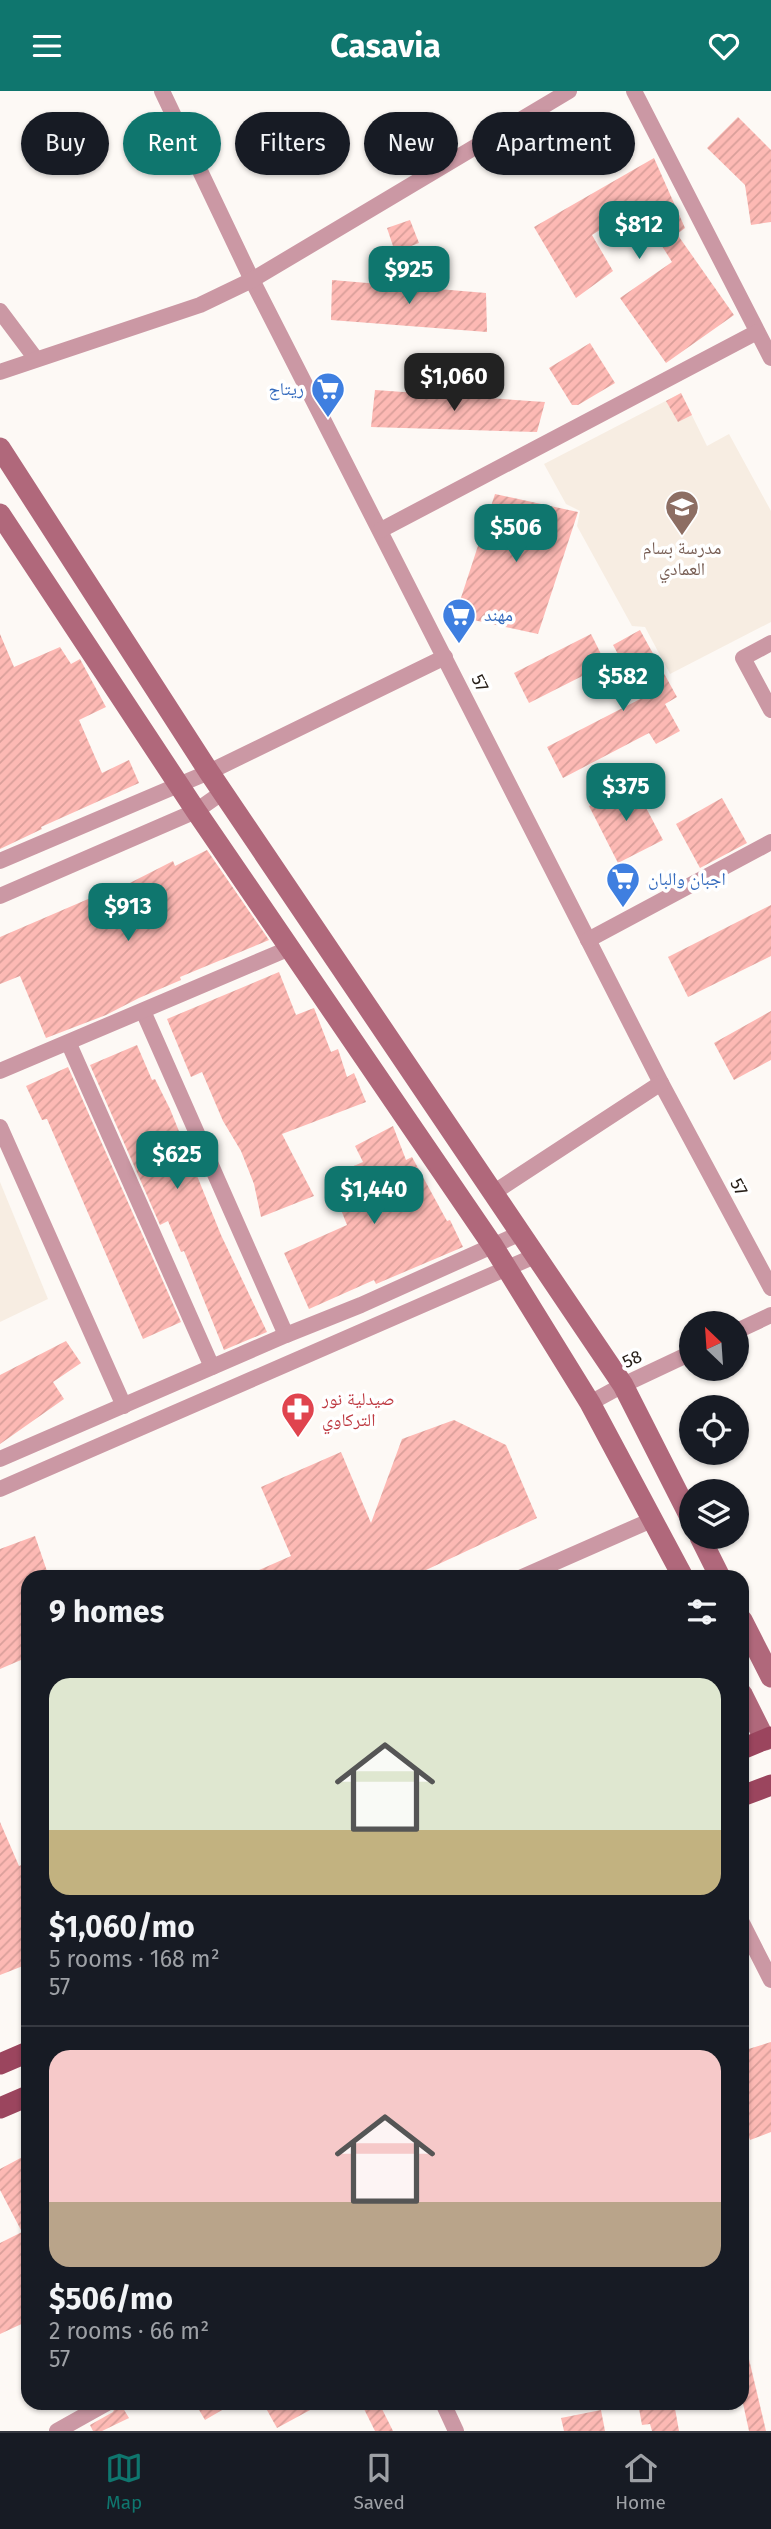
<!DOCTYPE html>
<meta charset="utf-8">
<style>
body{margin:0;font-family:"Fira Sans","Noto Naskh Arabic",sans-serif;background:#20242c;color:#f1f3f6;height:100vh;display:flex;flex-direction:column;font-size:26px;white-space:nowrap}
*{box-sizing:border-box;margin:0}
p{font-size:23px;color:#9ea1a6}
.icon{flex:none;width:38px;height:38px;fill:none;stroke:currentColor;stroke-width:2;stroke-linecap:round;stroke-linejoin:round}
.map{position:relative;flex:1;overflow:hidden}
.side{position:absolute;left:21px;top:1479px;width:728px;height:840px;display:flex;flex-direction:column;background:#171b24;border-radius:21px;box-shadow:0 2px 5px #0004}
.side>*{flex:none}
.hud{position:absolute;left:21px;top:21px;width:730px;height:63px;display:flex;gap:14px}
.needle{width:46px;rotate:335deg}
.controls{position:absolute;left:679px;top:1220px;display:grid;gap:14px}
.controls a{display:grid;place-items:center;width:70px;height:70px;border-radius:50%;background:#171b24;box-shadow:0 2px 5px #0004;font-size:35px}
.price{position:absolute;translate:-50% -60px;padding:0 16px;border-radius:14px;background:#0f766e;color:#fff;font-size:23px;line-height:46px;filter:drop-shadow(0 2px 4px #0008)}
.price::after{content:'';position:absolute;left:50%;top:42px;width:21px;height:16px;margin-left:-10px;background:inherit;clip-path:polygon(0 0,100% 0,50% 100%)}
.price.active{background:#222;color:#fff}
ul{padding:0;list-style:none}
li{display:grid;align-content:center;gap:14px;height:371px;padding:0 28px}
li+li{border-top:2px solid #363941}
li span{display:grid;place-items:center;height:217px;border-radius:21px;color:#555}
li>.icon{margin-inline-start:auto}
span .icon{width:126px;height:126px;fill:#fffc;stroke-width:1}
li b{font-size:30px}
h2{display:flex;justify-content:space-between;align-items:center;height:84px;padding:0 28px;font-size:30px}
.pill{padding:0 24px;border-radius:32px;background:#171b24;box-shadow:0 2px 5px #0004;font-size:24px;line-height:63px}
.pill.active{background:#0f766e;color:#fff}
header{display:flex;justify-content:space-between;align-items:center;height:91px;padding:0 28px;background:#0f766e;color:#fff;font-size:32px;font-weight:700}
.dock{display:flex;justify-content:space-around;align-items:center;height:98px;border-top:2px solid #363941;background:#171b24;font-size:19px;color:#9ea1a6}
.dock a{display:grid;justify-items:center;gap:4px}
.dock .active{color:#0f766e}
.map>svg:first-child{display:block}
</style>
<header><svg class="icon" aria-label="menu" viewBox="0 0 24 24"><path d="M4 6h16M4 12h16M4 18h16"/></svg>Casavia<svg class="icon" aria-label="heart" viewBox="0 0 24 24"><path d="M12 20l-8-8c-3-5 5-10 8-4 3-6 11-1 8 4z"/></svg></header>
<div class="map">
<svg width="771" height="2340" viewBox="0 0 771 2340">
<defs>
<pattern id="building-hatch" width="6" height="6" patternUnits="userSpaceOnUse" patternTransform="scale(1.75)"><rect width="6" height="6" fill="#fdb9b4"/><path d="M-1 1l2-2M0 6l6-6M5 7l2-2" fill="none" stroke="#d99f9a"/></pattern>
</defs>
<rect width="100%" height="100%" fill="#fdf9f5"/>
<g fill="#f7ede2">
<path d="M681,302L707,355L729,343L771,420V531L670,583L645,536L632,535L577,435L580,420L566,413L544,373Z"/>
<path d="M0,1091L48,1208L0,1231Z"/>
</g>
<g fill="url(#building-hatch)">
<path d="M738,26L771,59V131L751,134L745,94L707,57Z"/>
<path d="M654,67L685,137L677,143L734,224L666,272L620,207L672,171L637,115L592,144L613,180L576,207L534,136Z"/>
<path d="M410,129L419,152L395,161L387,137Z"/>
<path d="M332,189L486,202L487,241L331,229Z"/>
<path d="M590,252L615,292L578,314H572L549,277Z"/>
<path d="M375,299L545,311L537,341L371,336Z"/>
<path d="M681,302L692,324L678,331L666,310Z"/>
<path d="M495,403L578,421L538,543L455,525Z"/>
<path d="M640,539L677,606L665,613L680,640L656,653L649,642L563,687L547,656L642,607L613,554Z"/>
<path d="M0,543L14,576L60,556L71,573L80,568L106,616L79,629L102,682L129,669L139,692L41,736L42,738L0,758Z"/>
<path d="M591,543L606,573L529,612L514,582Z"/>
<path d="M633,692L663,749L618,772L589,715Z"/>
<path d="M722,707L747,752L700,777L676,733Z"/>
<path d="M207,759L269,849L180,886L181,889L139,907L106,924L46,947L20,885L0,893V846L123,793L124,795L173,770L175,775Z"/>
<path d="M771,814V865L688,906L668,866Z"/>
<path d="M279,881L296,924L314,917L331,961L338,958L347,986L354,982L366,1011L282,1043L314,1105L261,1126L254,1093L241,1060L223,1030L202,981L191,986L167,928Z"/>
<path d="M771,920V969L734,989L714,952Z"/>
<path d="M137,954L152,989L155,988L170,1018L221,1144L267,1241L224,1259L184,1160L181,1161L168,1130L160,1134L90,974Z"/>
<path d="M68,976L181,1231L143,1248L47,1028L42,1029L26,995Z"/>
<path d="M393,1035L406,1069L412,1066L447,1130L450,1129L463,1156L376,1193L374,1189L309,1218L284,1162L347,1134L328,1086L363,1071L355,1055Z"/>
<path d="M66,1250L81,1272L53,1291L64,1308L0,1353V1284Z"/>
<path d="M454,1329L506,1354L537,1427L411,1486H243L291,1465L261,1396L341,1361L371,1432L402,1348Z"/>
<path d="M35,1445L49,1486H28V1566L0,1578V1458Z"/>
<path d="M0,1731L19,1775L28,1771V1873L0,1884Z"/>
<path d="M771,1951V2041L750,2049L742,2028V1960Z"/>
<path d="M28,2063V2230L0,2243V2152L22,2141L0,2099V2078Z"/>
<path d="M748,2264L766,2340H749L742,2308V2265Z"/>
<path d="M117,2312H120L129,2327L102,2340H93L90,2334L113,2321Z"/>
<path d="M195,2312H234L205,2329Z"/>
<path d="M263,2312H323L277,2337Z"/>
<path d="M361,2312H379L393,2340H375Z"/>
<path d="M638,2312H674L679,2340H652L650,2333L642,2334Z"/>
<path d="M601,2319L605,2340H564L561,2327Z"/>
</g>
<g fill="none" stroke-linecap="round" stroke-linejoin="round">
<g stroke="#cb98a4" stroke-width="16">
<path d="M162,0L252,189L661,992L771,1197"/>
<path d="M634,0L771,267"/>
<path d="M0,220L36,268"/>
<path d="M0,281L200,214L252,189L569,0"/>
<path d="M381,439L757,241"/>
<path d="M771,552L743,567L771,619"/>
<path d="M0,770L209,681L445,566"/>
<path d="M0,805L196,720L223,701"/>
<path d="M588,849L771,751"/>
<path d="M143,920L286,1244"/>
<path d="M69,953L212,1276"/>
<path d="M0,980L290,857"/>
<path d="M0,1036L124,1315"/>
<path d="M493,1102L661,992"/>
<path d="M737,1240L771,1224"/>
<path d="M590,1312L623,1294L691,1262"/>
<path d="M0,1368L286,1244L361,1214L521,1142"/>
<path d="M0,1398L535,1165"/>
<path d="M522,1486L654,1428"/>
<path d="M742,1832L771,1889"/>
<path d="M443,2312L456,2340"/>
<path d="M57,2340L107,2312"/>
</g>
<g stroke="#b0687b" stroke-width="21">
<path d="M0,357L209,681L623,1294L691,1428"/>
<path d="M0,423L196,720L493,1155L590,1312L683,1486"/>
<path d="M700,1446L720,1486"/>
<path d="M742,1529L771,1586"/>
<path d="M742,1603L765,1649"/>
</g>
<g stroke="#9b455e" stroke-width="21">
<path d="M742,1658L771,1646"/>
<path d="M742,1705L771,1694"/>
<path d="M0,1973L28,1961"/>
<path d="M0,2017L28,2005"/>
</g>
</g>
<defs>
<g id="supermarket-pin" transform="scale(1.75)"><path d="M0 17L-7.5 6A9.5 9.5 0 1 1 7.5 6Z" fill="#3f7fe0" stroke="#fff"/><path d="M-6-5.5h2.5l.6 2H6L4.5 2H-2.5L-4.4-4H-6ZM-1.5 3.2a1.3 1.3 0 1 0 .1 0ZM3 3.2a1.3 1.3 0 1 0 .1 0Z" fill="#fff"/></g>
<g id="school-pin" transform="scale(1.75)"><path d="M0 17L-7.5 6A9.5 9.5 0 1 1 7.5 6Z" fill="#8d6e63" stroke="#fff"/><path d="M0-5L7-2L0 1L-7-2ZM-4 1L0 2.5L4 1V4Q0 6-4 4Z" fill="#fff"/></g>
<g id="pharmacy-pin" transform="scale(1.75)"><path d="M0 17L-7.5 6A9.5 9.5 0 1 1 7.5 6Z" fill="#e0444e" stroke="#fff"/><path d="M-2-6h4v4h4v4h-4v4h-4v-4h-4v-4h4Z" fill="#fff"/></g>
</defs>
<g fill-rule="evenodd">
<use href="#supermarket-pin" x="328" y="298"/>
<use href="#school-pin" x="682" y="416"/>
<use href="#supermarket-pin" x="459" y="524"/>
<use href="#supermarket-pin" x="623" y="788"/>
<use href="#pharmacy-pin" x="298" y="1318"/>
</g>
<g text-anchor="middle" stroke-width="7" stroke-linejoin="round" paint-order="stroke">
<g font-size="18" fill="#366cbe" stroke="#fff" text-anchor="start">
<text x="304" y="304" text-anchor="end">ريتاج</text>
<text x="484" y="530">مهند</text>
<text x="648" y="794">اجبان والبان</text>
</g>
<g font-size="18" fill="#785e54" stroke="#fff">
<text x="682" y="463">مدرسة بسام<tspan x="682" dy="21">العمادي</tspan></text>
</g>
<g font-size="18" fill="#251d16" stroke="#fff">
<text transform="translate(480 592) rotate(63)" y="6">57</text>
<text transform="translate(739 1096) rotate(62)" y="6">57</text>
<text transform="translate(632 1268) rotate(-25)" y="6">58</text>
</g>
<g font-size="18" fill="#be3a42" stroke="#fff" text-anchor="start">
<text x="322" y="1314">صيدلية نور<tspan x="322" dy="21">التركاوي</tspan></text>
</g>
</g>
</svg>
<div class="controls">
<a><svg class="needle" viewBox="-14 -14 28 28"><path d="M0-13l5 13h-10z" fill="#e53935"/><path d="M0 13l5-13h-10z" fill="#9ea1a6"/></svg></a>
<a><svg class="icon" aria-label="locate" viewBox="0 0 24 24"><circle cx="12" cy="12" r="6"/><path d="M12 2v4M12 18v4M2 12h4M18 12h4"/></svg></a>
<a><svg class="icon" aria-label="layers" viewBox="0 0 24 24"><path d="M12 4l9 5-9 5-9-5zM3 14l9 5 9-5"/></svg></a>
</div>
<b class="price" style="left:639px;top:170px">$812</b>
<b class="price" style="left:409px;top:215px">$925</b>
<b class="price active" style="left:454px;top:322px">$1,060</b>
<b class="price" style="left:516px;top:473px">$506</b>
<b class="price" style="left:623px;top:622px">$582</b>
<b class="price" style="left:626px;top:732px">$375</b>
<b class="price" style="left:128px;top:852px">$913</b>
<b class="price" style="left:177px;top:1100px">$625</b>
<b class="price" style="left:374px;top:1135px">$1,440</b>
<div class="hud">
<a class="pill">Buy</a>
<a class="pill active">Rent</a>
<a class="pill">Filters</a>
<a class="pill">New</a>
<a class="pill">Apartment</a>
</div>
<section class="side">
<h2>9 homes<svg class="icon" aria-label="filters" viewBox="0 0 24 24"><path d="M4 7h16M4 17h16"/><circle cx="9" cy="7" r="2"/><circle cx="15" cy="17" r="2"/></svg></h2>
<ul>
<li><span style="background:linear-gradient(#dfe7d0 70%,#c2b280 0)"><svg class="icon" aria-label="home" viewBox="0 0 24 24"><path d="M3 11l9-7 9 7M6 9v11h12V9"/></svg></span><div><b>$1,060/mo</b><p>5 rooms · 168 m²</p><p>57</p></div></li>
<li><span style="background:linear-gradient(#f6c9c9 70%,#b9a48a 0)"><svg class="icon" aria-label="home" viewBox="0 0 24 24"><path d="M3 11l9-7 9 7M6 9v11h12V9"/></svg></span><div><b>$506/mo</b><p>2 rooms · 66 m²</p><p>57</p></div></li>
</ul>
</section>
</div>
<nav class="dock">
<a class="active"><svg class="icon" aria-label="map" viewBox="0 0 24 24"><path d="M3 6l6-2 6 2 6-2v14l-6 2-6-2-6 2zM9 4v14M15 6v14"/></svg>Map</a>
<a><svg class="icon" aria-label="saved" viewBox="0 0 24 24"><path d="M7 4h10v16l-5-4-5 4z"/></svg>Saved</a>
<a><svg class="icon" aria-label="home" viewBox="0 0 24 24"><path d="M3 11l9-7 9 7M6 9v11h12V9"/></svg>Home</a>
</nav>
